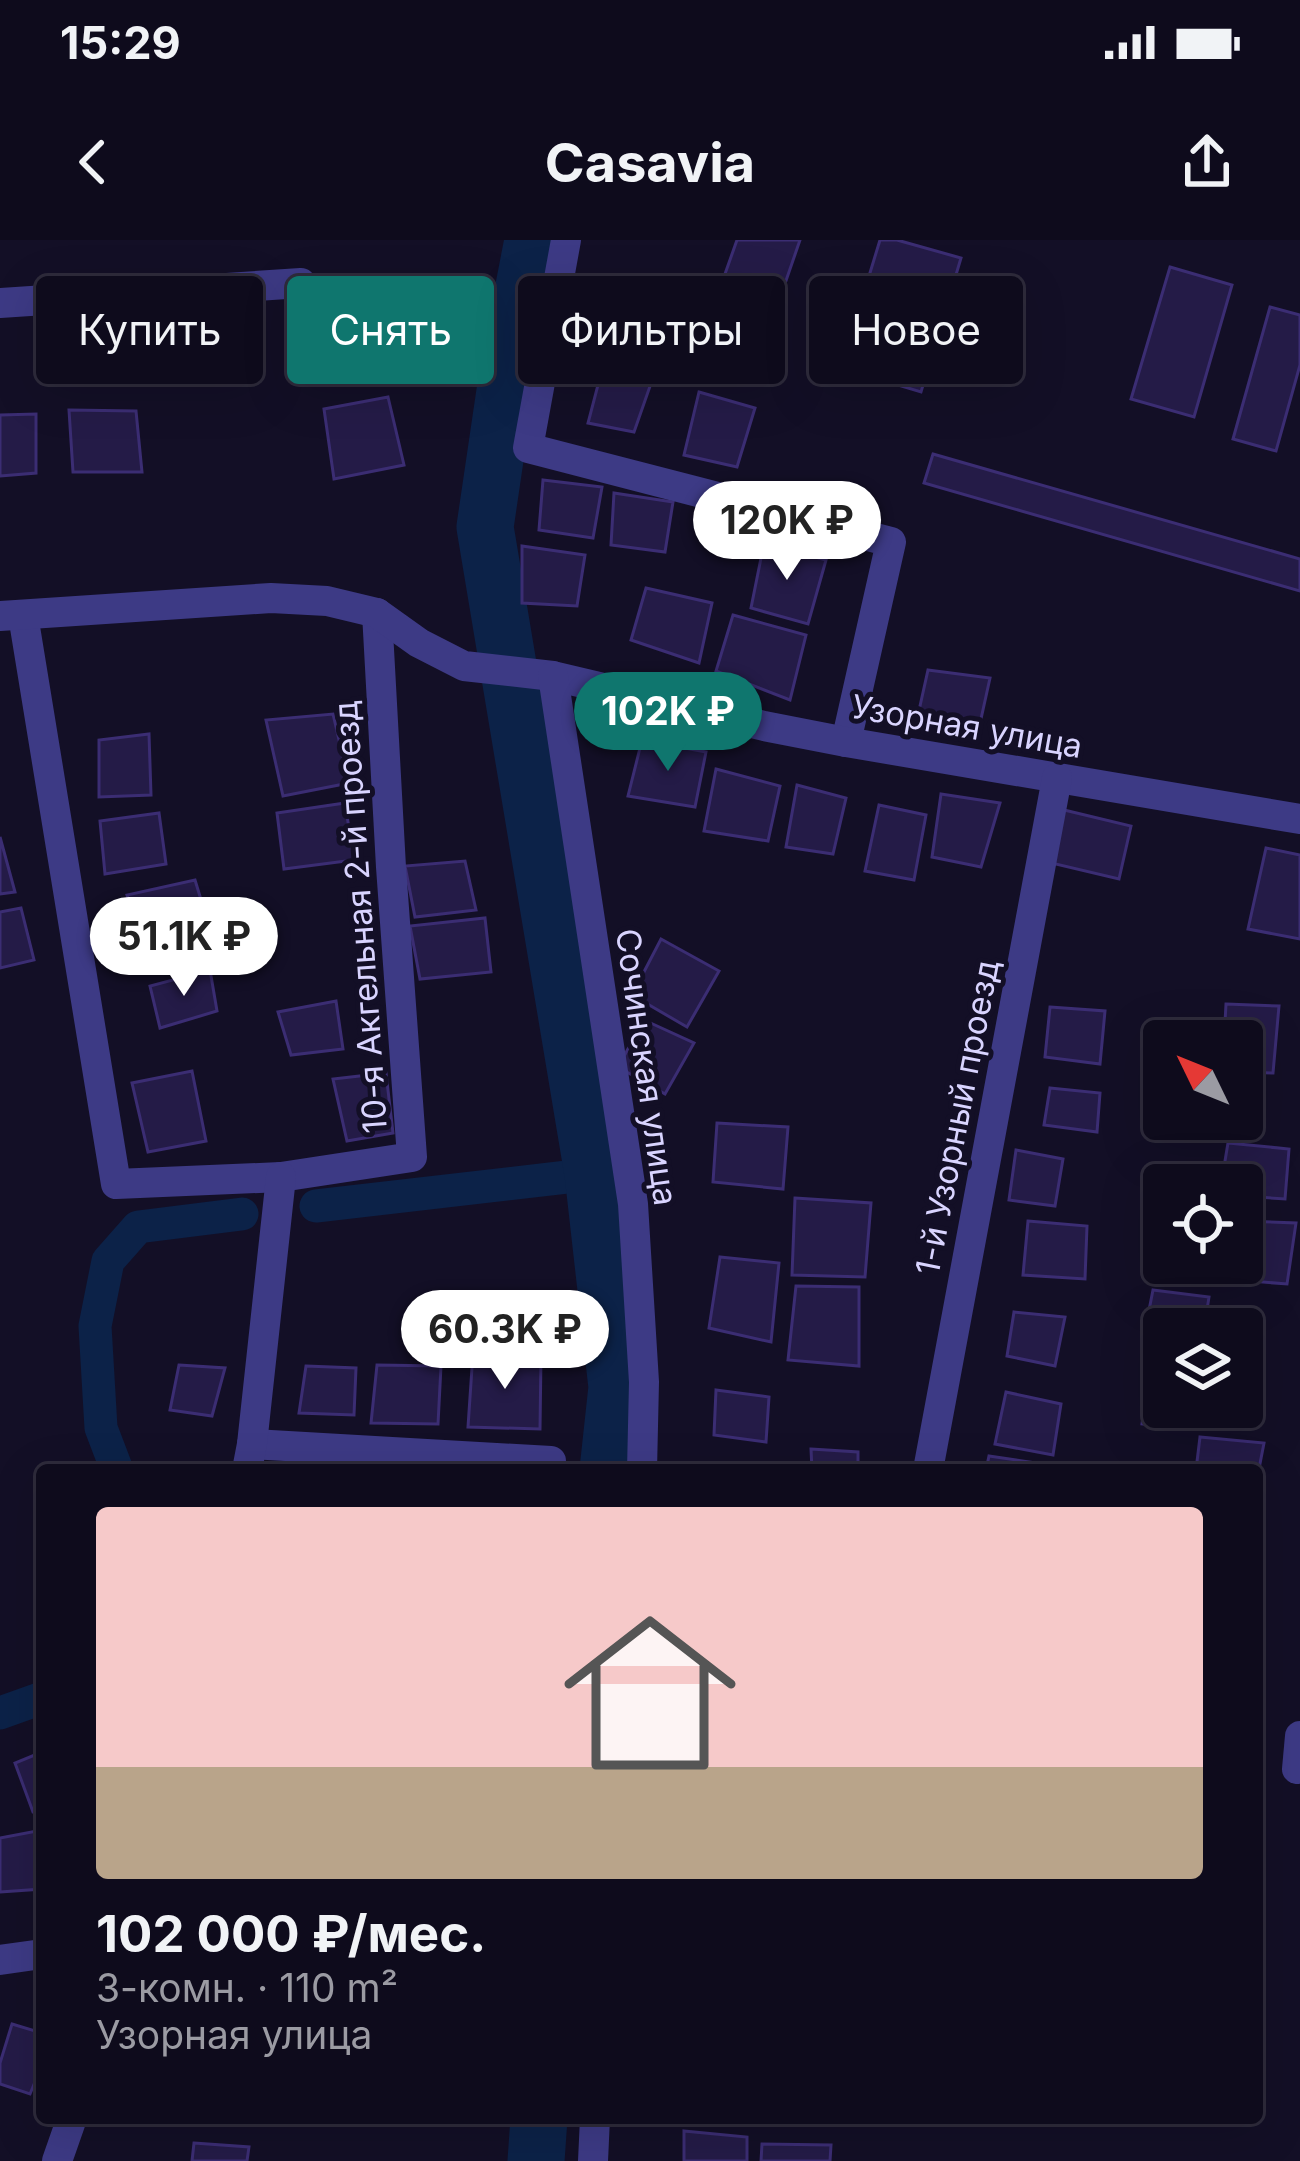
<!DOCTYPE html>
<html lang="ru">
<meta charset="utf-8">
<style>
body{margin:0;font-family:Inter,sans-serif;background:#171425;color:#f1f3f6;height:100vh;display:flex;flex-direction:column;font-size:45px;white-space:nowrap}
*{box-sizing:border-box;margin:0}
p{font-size:39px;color:#9b9ba3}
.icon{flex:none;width:66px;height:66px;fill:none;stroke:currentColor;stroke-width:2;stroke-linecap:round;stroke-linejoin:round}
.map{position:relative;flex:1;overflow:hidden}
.side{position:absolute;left:36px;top:1224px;width:1227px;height:660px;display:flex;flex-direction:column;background:#0e0b1c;border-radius:12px;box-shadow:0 12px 48px #0002,0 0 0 3px #2e2b3b}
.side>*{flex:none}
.banner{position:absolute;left:36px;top:36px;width:1230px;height:108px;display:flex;gap:24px}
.needle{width:78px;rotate:313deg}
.controls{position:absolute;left:1143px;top:780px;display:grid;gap:24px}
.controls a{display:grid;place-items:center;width:120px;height:120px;border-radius:12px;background:#0e0b1c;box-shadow:0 12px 48px #0002,0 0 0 3px #2e2b3b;font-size:60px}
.price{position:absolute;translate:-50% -102px;padding:0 27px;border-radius:42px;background:#fff;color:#222;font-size:39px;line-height:78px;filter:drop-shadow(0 3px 6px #0008)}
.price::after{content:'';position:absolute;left:50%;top:72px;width:36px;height:27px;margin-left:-18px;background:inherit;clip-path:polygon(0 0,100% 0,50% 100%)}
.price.current{background:#0f766e;color:#fff}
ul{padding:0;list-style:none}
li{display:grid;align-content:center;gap:24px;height:636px;padding:0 60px}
li span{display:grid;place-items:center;height:372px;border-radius:12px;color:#555}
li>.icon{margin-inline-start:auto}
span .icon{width:216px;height:216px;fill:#fffc;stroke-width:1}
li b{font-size:51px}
.tag{padding:0 42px;border-radius:12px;background:#0e0b1c;box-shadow:0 12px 48px #0002,0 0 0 3px #2e2b3b;font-size:42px;line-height:108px}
.tag.current{background:#0f766e;color:#fff}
.status{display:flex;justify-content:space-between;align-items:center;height:84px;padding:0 60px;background:#0e0b1c;direction:ltr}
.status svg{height:33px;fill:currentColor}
header{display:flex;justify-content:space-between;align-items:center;height:156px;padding:0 60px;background:#0e0b1c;font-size:54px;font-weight:700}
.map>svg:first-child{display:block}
</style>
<div class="status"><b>15:29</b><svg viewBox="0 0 49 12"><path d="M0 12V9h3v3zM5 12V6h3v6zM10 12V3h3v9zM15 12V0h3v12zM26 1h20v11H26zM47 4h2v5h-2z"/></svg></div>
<header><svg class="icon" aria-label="back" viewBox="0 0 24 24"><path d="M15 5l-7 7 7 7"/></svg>Casavia<svg class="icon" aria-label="share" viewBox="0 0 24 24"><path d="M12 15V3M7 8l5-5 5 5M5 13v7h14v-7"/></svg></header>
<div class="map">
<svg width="1300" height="1921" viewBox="0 0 1300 1921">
<rect width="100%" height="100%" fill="#130f26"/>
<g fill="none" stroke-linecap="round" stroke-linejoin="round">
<g stroke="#0c2248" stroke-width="33">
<path d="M316,966L593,934"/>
<path d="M117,1230L101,1188L95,1086L108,1021L138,987L242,974"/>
<path d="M0,1473L42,1458"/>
</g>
<g stroke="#0c2248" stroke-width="57">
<path d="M533,0L509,124L485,287L593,934L617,1147L608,1230"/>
<path d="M536,1921L539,1878"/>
</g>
</g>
<g fill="#241b47" stroke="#3b2d73" stroke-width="3">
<path d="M737,0H800L759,119L702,99Z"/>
<path d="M880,0H897L961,18L921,152L841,128Z"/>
<path d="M1170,27L1232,45L1194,177L1131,159Z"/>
<path d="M1270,67L1300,75V125L1276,211L1233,199Z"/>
<path d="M604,122L655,132L634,192L588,183Z"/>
<path d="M699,152L755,168L737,227L684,215Z"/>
<path d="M388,157L404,225L334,239L324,169Z"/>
<path d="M69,170L136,171L142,232H73Z"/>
<path d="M36,174V233L0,236V175Z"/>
<path d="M933,214L1300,319V351L924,243Z"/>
<path d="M543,240L602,247L593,298L539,290Z"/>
<path d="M614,253L673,262L665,312L611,305Z"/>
<path d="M764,303L826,320L808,384L751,368Z"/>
<path d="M522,306L585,315L577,366L522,363Z"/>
<path d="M646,348L712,363L699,423L631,400Z"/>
<path d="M733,375L806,395L790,460L716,431Z"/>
<path d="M928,430L990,438L977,497L916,484Z"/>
<path d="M333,474L349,543L283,556L266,480Z"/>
<path d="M149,494L151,555L99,557V500Z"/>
<path d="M642,500L706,512L695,567L628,556Z"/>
<path d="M716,529L780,546L768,601L704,591Z"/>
<path d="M797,545L846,558L833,614L786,607Z"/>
<path d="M941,554L1000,563L981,627L932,617Z"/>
<path d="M345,563L354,620L284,629L277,573Z"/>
<path d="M879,565L926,575L914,640L865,631Z"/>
<path d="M1060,569L1131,586L1119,639L1047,622Z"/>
<path d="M159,573L166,624L105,634L100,581Z"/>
<path d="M0,597L15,652L0,654Z"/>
<path d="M1266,608L1300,615V699L1248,689Z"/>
<path d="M465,621L476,670L415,677L405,626Z"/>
<path d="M195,640L206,676L137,687L127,655Z"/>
<path d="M21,668L34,720L0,728V672Z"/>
<path d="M485,678L491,732L420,739L410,686Z"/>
<path d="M661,699L719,731L687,787L632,755Z"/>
<path d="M210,730L217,771L160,788L150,746Z"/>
<path d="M336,761L343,809L291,815L278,772Z"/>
<path d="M1226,764L1279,766L1273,833L1242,832V801H1224Z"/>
<path d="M1050,767L1105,771L1100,824L1045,817Z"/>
<path d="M644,780L694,803L665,854L618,827Z"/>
<path d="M192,831L206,901L148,912L132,843Z"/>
<path d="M386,833L393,893L347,901L333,839Z"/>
<path d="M1050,848L1100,853L1097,892L1044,885Z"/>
<path d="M717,883L788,887L783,949L713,942Z"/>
<path d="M1228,903L1289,909L1285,959L1242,956V945H1221Z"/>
<path d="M1016,910L1063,919L1055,966L1009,960Z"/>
<path d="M795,958L871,963L865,1037L792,1035Z"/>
<path d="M1028,981L1087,986L1085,1039L1023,1035Z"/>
<path d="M1242,981L1296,983L1287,1044L1225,1039L1227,1023H1242Z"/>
<path d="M720,1017L779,1023L771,1102L709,1088Z"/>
<path d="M796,1046L859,1047V1126L788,1120Z"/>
<path d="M1153,1050L1209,1057L1204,1089H1164V1104L1143,1101Z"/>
<path d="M1014,1072L1065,1077L1055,1126L1007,1116Z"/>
<path d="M1152,1112L1164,1114V1167H1202L1199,1189L1142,1184Z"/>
<path d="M473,1113L541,1116L540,1189L468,1187Z"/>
<path d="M179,1125L225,1128L212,1176L170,1170Z"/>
<path d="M377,1125L441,1126L438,1184L371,1183Z"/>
<path d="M306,1126L356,1128L354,1175L299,1173Z"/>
<path d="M716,1150L769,1157L766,1202L714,1195Z"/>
<path d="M1006,1152L1061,1164L1053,1215L995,1204Z"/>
<path d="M1200,1197L1264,1203L1257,1239V1230H1196Z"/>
<path d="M811,1209L858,1212V1230H812Z"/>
<path d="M989,1216L1049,1225L1048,1230H986Z"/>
<path d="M320,1221L385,1228V1230H319Z"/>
<path d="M42,1512V1572H33L15,1523Z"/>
<path d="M42,1590V1649L0,1652V1598Z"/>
<path d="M12,1784L42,1793V1825L30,1854L0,1844V1823Z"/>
<path d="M684,1891L747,1897V1921H684Z"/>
<path d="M194,1903L249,1907L247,1921H192Z"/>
<path d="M762,1904L831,1905L830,1921H761Z"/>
</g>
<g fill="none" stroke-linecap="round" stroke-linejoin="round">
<g stroke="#3d3a85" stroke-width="30">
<path d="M566,0L528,208L891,302L846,502"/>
<path d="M0,63L301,43"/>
<path d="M23,375L116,944L281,937L412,917L391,627L377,373"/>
<path d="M0,376L271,358L327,361L377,373L419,403L464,426L553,436L764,486L846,502L1300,579"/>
<path d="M553,436L633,964L644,1142L642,1230"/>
<path d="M252,1204L551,1221"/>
<path d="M247,1230L252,1204L281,937"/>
<path d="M928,1230L1057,538"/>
<path d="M1297,1529L1300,1496"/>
<path d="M0,1720L42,1714"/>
<path d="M57,1921L72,1878"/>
<path d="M593,1921L595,1878"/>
</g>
</g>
<g text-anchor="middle" stroke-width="10" stroke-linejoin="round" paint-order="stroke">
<g font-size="33" fill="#d9d4ff" stroke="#130f26">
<text transform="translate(967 486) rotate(10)" y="12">Узорная улица</text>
<text transform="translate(360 677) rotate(-94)" y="12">10-я Акгельная 2-й проезд</text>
<text transform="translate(647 827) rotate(82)" y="12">Сочинская улица</text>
<text transform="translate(957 877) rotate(-79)" y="12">1-й Узорный проезд</text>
</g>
</g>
</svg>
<div class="controls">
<a><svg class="needle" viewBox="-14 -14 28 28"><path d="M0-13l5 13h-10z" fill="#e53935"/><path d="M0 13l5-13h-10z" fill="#9b9ba3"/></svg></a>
<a><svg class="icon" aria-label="locate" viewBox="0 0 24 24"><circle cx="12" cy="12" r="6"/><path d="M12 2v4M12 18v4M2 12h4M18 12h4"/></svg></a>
<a><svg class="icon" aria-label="layers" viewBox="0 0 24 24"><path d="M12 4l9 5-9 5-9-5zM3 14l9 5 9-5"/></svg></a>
</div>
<b class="price" style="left:787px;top:343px">120K ₽</b>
<b class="price current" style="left:668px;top:534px">102K ₽</b>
<b class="price" style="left:184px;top:759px">51.1K ₽</b>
<b class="price" style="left:505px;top:1152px">60.3K ₽</b>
<div class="banner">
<a class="tag">Купить</a>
<a class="tag current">Снять</a>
<a class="tag">Фильтры</a>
<a class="tag">Новое</a>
</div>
<section class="side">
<ul>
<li><span style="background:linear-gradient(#f6c9c9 70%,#b9a48a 0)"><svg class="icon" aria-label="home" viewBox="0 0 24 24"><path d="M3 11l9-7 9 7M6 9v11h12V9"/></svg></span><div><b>102 000 ₽/мес.</b><p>3-комн. · 110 m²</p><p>Узорная улица</p></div></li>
</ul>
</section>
</div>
